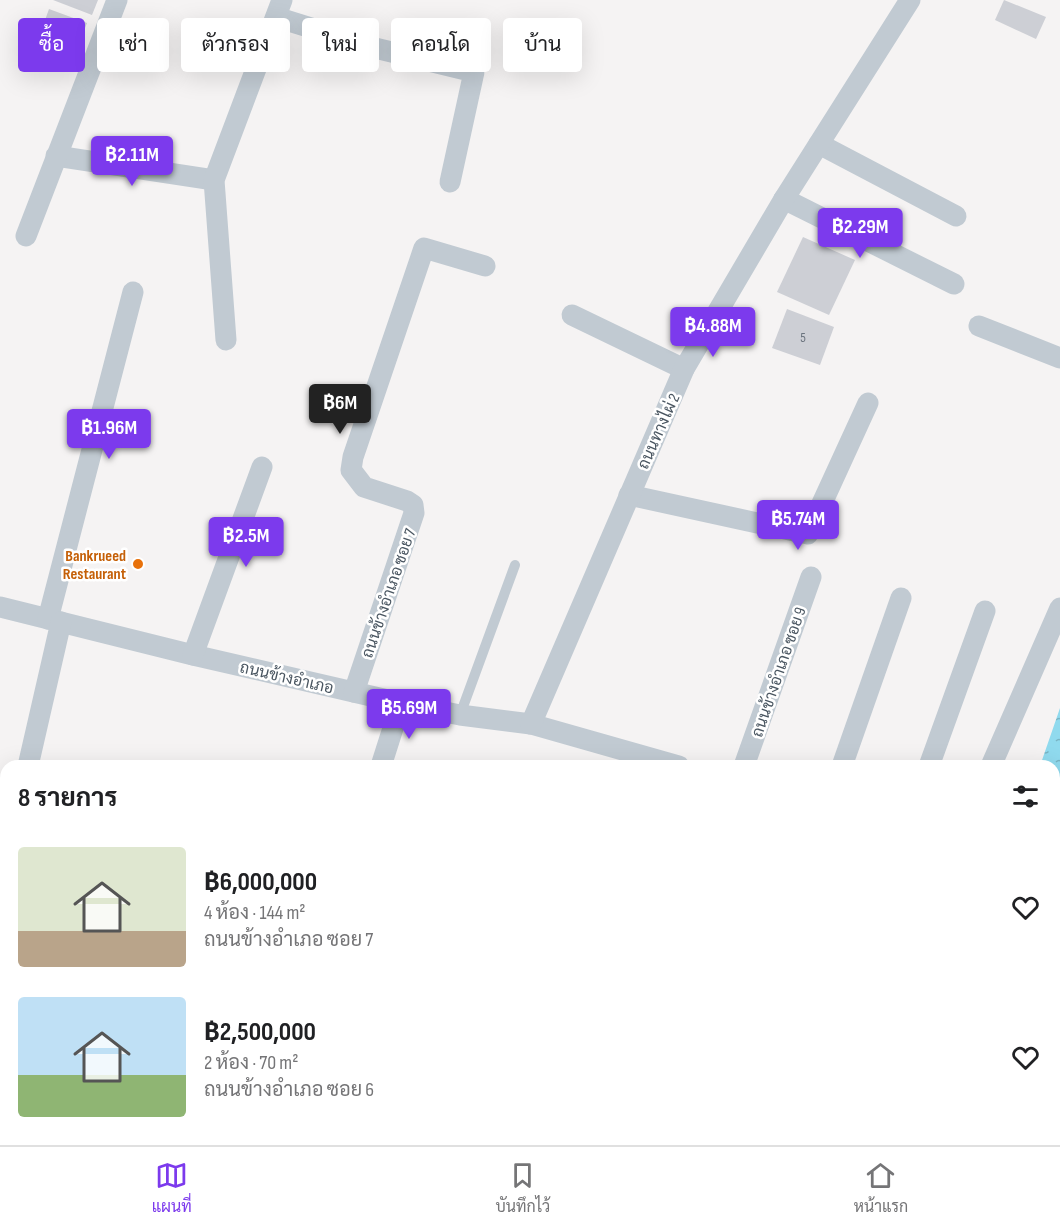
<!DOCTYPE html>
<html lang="th">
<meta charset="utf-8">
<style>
body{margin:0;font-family:"Sofia Sans Condensed",Sarabun,sans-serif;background:#f2f2f2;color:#202124;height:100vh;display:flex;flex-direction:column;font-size:22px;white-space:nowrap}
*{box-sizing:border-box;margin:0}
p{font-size:20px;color:#757577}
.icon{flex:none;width:33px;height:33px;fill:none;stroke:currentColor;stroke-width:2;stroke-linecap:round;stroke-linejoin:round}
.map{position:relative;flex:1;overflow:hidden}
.side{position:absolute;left:0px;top:760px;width:1060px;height:386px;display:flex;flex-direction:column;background:#fff;border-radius:18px 18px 0 0;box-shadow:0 6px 24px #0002}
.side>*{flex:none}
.top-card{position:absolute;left:18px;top:18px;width:600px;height:54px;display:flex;gap:12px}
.price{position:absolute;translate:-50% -51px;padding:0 14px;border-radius:6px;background:#7c3aed;color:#fff;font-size:20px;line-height:39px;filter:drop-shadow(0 2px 3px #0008)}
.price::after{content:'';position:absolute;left:50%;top:36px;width:18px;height:14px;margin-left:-9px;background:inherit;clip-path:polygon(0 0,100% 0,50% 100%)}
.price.on{background:#222;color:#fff}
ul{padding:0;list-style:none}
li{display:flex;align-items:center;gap:18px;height:150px;padding:0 18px}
li span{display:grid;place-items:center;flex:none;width:168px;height:120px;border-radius:6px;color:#555}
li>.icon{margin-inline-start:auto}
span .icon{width:72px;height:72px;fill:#fffc;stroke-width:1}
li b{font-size:26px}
h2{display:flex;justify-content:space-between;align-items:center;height:72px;padding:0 18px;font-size:26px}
.tag{padding:0 21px;border-radius:6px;background:#fff;box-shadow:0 6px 24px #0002;font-size:21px;line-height:54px}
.tag.on{background:#7c3aed;color:#fff}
.menu{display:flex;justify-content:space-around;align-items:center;height:84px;border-top:2px solid #e0e0e0;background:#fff;font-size:16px;color:#757577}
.menu a{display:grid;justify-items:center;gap:3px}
.menu .on{color:#7c3aed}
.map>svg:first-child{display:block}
</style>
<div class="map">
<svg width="1060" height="1145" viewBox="0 0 1060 1145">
<defs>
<pattern id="water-ripples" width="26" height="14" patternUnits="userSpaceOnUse" patternTransform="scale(1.5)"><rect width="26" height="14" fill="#90daee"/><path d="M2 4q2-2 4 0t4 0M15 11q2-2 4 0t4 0" fill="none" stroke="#78b4c4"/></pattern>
</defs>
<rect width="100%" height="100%" fill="#f5f3f3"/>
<g fill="url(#water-ripples)">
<path d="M1060,708V1081L1055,1099L1054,766H1040Z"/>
<path d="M910,1140H1043L1041,1145H908Z"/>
</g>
<g fill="#cdcfd5">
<path d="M53,0H98L92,15Z"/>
<path d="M1004,0L1046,17L1036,39L995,20Z"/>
<path d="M49,9L87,23L76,51L39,37Z"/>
<path d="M803,237L855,260L829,315L777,292Z"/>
<path d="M787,309L834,327L820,365L772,348Z"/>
</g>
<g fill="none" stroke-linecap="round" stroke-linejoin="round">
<path stroke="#c1cad2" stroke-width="10" d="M460,715L515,565"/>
<g stroke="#c1cad2" stroke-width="21">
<path d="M276,17L375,48L474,72L450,182"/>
<path d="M819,144L956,216"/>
<path d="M56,156L214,180"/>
<path d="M784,199L954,284"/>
<path d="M26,236L117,0"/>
<path d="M572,315L684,369"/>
<path d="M979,326L1060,358"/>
<path d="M226,340L214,180L282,0"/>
<path d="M629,495L808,534L868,403"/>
<path d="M0,607L193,655L401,703L460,715L531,724L679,766"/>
<path d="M48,619L133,292"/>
<path d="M193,655L262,467"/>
<path d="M354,692L414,513L413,505L407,501L364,487L351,470L353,457L424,248L485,266"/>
<path d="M531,724L684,369L784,199L910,0"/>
<path d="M28,766L61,622"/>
<path d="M381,766L401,703"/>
<path d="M744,766L811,577"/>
<path d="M842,766L901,598"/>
<path d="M929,766L985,611"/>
<path d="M991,766L1060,608"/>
<path d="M1054,873L1060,875"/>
<path d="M0,1099H6"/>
<path d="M436,1140L448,1145"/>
<path d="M251,1145L253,1140"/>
<path d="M848,1145L851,1140"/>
</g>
</g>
<circle fill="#e8710a" stroke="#fff" stroke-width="2" cx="138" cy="564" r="6"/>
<g text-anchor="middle" stroke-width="5" stroke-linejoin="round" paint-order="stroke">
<g font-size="14" fill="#6b747e">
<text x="803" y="342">5</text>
</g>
<g font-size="16" fill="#4a5661" stroke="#fff">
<text transform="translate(658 431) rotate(-66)" y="6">ถนนทางไผ่ 2</text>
<text transform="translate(388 593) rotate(-71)" y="6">ถนนข้างอำเภอ ซอย 7</text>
<text transform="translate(778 672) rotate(-71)" y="6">ถนนข้างอำเภอ ซอย 9</text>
<text transform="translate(287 677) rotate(13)" y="6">ถนนข้างอำเภอ</text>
</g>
<g font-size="16" font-weight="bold" fill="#c56008" stroke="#fff" text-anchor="end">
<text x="126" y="561">Bankrueed<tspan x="126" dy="18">Restaurant</tspan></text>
</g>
</g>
</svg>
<b class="price" style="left:132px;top:187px">฿2.11M</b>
<b class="price" style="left:860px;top:259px">฿2.29M</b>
<b class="price" style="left:713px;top:358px">฿4.88M</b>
<b class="price on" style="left:340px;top:435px">฿6M</b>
<b class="price" style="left:109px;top:460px">฿1.96M</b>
<b class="price" style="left:798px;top:551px">฿5.74M</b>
<b class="price" style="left:246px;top:568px">฿2.5M</b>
<b class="price" style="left:409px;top:740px">฿5.69M</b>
<div class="top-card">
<a class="tag on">ซื้อ</a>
<a class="tag">เช่า</a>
<a class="tag">ตัวกรอง</a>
<a class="tag">ใหม่</a>
<a class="tag">คอนโด</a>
<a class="tag">บ้าน</a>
</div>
<section class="side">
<h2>8 รายการ<svg class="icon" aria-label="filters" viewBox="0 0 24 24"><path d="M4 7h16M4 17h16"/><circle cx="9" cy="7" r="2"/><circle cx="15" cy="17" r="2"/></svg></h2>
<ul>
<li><span style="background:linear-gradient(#dfe7d0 70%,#b9a48a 0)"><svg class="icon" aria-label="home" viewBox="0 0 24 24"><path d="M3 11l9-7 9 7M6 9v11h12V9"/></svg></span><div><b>฿6,000,000</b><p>4 ห้อง · 144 m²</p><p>ถนนข้างอำเภอ ซอย 7</p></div><svg class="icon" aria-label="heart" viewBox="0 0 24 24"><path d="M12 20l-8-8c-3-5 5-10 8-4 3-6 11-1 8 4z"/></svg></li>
<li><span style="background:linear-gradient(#bfe0f5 65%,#8fb573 0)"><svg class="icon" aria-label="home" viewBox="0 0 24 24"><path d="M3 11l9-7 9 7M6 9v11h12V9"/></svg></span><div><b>฿2,500,000</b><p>2 ห้อง · 70 m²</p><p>ถนนข้างอำเภอ ซอย 6</p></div><svg class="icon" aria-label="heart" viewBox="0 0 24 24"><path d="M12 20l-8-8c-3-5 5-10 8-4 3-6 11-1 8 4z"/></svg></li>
</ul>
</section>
</div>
<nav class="menu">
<a class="on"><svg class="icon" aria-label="map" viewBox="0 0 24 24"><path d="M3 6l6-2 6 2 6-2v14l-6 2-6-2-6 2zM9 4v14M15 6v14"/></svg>แผนที่</a>
<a><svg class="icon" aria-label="saved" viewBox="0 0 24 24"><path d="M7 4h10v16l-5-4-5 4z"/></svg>บันทึกไว้</a>
<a><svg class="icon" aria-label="home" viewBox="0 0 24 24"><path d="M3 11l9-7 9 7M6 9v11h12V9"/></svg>หน้าแรก</a>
</nav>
